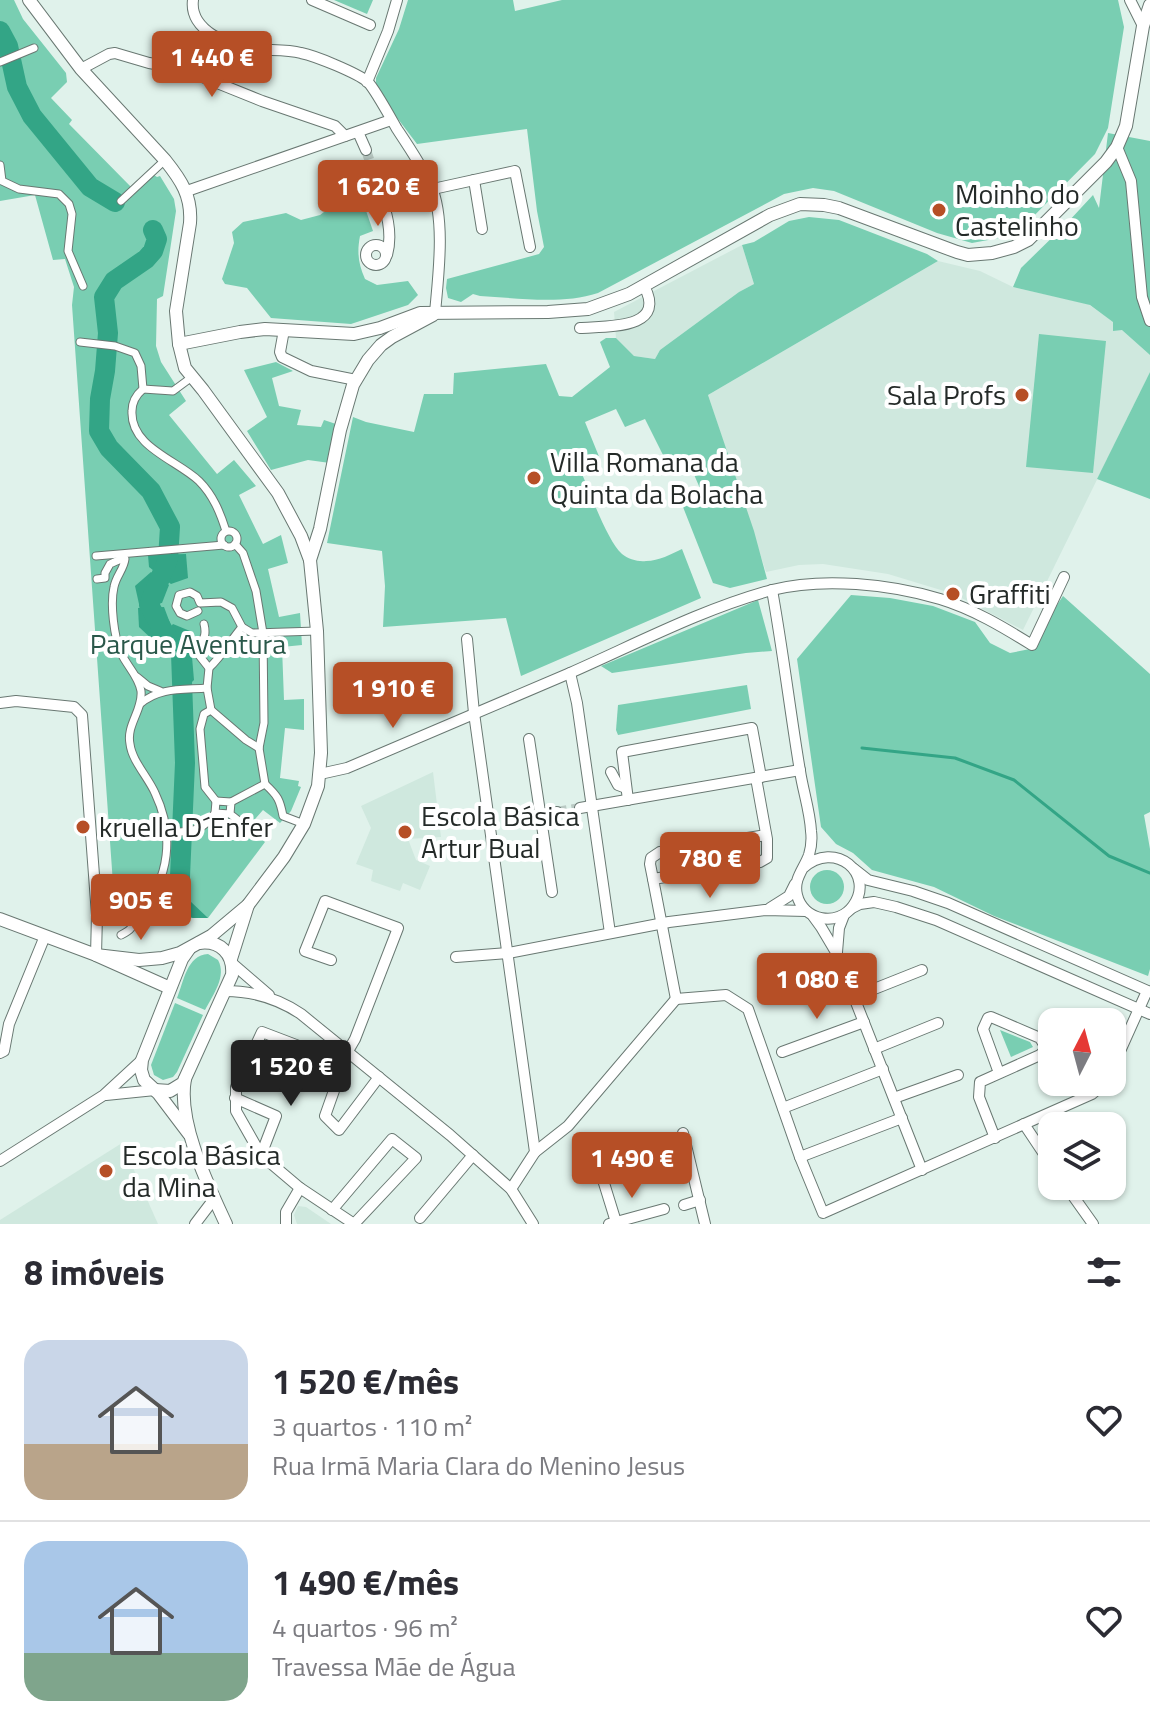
<!DOCTYPE html>
<html lang="pt">
<meta charset="utf-8">
<style>
body{margin:0;font-family:"Titillium Web",sans-serif;background:#f2f2f3;color:#2b2b33;height:100vh;display:flex;flex-direction:column;font-size:30px;white-space:nowrap}
*{box-sizing:border-box;margin:0}
p{font-size:26px;color:#7c7c81}
.icon{flex:none;width:44px;height:44px;fill:none;stroke:currentColor;stroke-width:2;stroke-linecap:round;stroke-linejoin:round}
.map{position:relative;height:1224px;overflow:hidden}
.details{display:flex;flex-direction:column;background:#fff;flex:1}
.details>*{flex:none}
.needle{width:52px;rotate:6deg}
.tools{position:absolute;left:1038px;top:1008px;display:grid;gap:16px}
.tools a{display:grid;place-items:center;width:88px;height:88px;border-radius:16px;background:#fff;box-shadow:0 2px 6px #0004;font-size:40px}
.price{position:absolute;translate:-50% -68px;padding:0 18px;border-radius:8px;background:#b64f26;color:#fff;font-size:26px;line-height:52px;filter:drop-shadow(0 2px 4px #0008)}
.price::after{content:'';position:absolute;left:50%;top:48px;width:24px;height:18px;margin-left:-12px;background:inherit;clip-path:polygon(0 0,100% 0,50% 100%)}
.price.current{background:#222;color:#fff}
ul{padding:0;list-style:none}
li{display:flex;align-items:center;gap:24px;height:200px;padding:0 24px}
li+li{border-top:2px solid #e1e1e2}
li span{display:grid;place-items:center;flex:none;width:224px;height:160px;border-radius:24px;color:#555}
li>.icon{margin-inline-start:auto}
span .icon{width:96px;height:96px;fill:#fffc;stroke-width:1}
li b{font-size:34px}
h2{display:flex;justify-content:space-between;align-items:center;height:96px;padding:0 24px;font-size:34px}
.map>svg:first-child{display:block}
</style>
<div class="map">
<svg width="1150" height="1224" viewBox="0 0 1150 1224">
<rect width="100%" height="100%" fill="#e0f2eb"/>
<g fill="#cfe8de">
<path d="M742,245L754,284L739,292L660,350L655,359L634,356L616,338L614,312Z"/>
<path d="M938,261L980,271L1013,287L1088,304L1114,322L1150,355V372L1023,630L954,594L888,574L823,564L799,565L766,572L708,395Z"/>
<path d="M433,772L441,837L408,839L416,860L430,866L420,890L403,883L400,891L371,881L373,870L356,864L371,828L361,806Z"/>
<path d="M122,1143L158,1224H0V1220Z"/>
<path d="M298,1206L306,1207L331,1224H297L294,1215Z"/>
</g>
<g fill="#79ceb2">
<path d="M0,0H14L23,19L66,73L67,82L51,98L72,120L69,124L132,188L149,172L157,177L160,176L174,199L176,211L163,296L157,299L156,346L161,362L186,401L169,415L217,474L234,460L256,486L239,495L263,544L281,535L288,563L268,569L279,617L300,613L302,645L282,647L284,700L304,699V730L285,728L280,778L299,781L298,786L301,787L291,811L280,823L263,810L248,827L265,842L208,918H193L181,915H176L167,921L116,926L72,305L74,287L65,259L53,260L35,195L0,201Z"/>
<path d="M334,0H373L367,14Z"/>
<path d="M408,0H513L515,11L562,0H1118L1124,27L1108,128L1095,154L1015,235L972,243L937,233L834,191L813,188L784,194L598,293C561,305 518,298 480,296L473,294L461,302L448,298L446,288L447,279L539,254L544,247L537,211L527,129L417,144L376,90V78L399,29Z"/>
<path d="M1108,133L1150,141V355L1122,330L1113,331V322L1090,305L1013,287L1021,268L1068,222L1093,195L1099,208Z"/>
<path d="M362,199L373,231L360,236C357,252 358,263 365,279L377,285L408,281L418,295L408,305L351,324L271,318L247,288L225,284L222,279L234,243L232,232L243,222L286,213L301,220L320,215L332,206Z"/>
<path d="M809,217L839,220L927,254L938,261L708,395L754,531L767,579L730,588L713,583L683,507C692,504 699,502 702,493L689,463L681,460L668,465L645,419L625,427L616,409L585,422L600,459L579,467C588,487 607,541 622,554C628,559 638,562 646,561C659,561 671,554 682,549L701,598L521,676L506,618L383,627L385,586L382,551L327,543L353,417L366,422L414,432L424,394H453L454,373L546,364L559,396L572,397L610,367L600,342L606,338H616L634,356L655,359L660,350L739,292L754,284L742,245L754,242L789,221Z"/>
<path d="M1039,334L1106,341L1093,473L1026,467Z"/>
<path d="M276,362L293,371L272,378L279,406L301,410L297,425L321,427L324,420L336,424L330,463L308,460L271,470L247,431L267,417L244,370Z"/>
<path d="M1150,372V499L1097,479Z"/>
<path d="M851,595L890,598L933,606L975,622L990,643L1010,653L1035,648L1055,608L1063,596L1150,674V812L1144,815L1150,849V969L1148,976L994,916L934,887L872,870L853,853L836,844L821,827L797,659Z"/>
<path d="M758,600L772,651L746,653L612,673L601,666Z"/>
<path d="M747,685L751,709L618,735L616,730L618,705Z"/>
<circle cx="827" cy="887" r="17"/>
<path d="M208,954L218,960C227,976 213,995 205,1010L177,998C184,981 187,955 208,954Z"/>
<path d="M175,1003L203,1015L177,1072L173,1077L163,1080L154,1075L151,1065Z"/>
<path d="M1000,1030L1030,1042L1033,1047L1011,1057Z"/>
</g>
<g fill="#33a586">
<path d="M186,554L188,578L171,584L149,567L148,555Z"/>
<path d="M151,572L169,585L162,603L139,604L135,586Z"/>
<path d="M164,607L170,623L155,642L139,627L138,608Z"/>
<path d="M173,624L190,631V653L171,655L157,642Z"/>
<path d="M192,657L194,680L190,684H177L174,680L172,658Z"/>
<path d="M176,899L190,901L208,918H193L181,915H176L167,921L157,922V912H161L168,903Z"/>
</g>
<g fill="none" stroke-linecap="round" stroke-linejoin="round">
<path stroke="#33a586" stroke-width="3" d="M862,748L955,758L1014,780L1109,856L1150,873"/>
<g stroke="#33a586" stroke-width="20">
<path d="M0,31L8,46L17,87L32,116L90,187L115,202"/>
<path d="M153,230L157,239L153,251L146,259L114,281L104,297L108,333L105,371L100,399L99,431L109,448L151,491L170,527L168,559L149,605L164,632L181,654L185,763L179,899"/>
</g>
<g stroke="#bacac4" stroke-width="10" stroke-dasharray="10 5" stroke-linecap="butt">
<path d="M366,150L373,171"/>
<path d="M557,812L580,808"/>
</g>
<g stroke="#697872" stroke-width="9">
<g id="pedestrian">
<path d="M0,62L34,48"/>
<path d="M0,165L2,181L19,189L59,194L69,204L72,214L68,251L83,286"/>
<path d="M121,201L165,160"/>
<path d="M80,342L115,346L135,353L141,366L143,389C136,395 132,401 132,411C130,447 177,460 199,481C213,495 220,512 226,531"/>
<path d="M143,389L173,391L192,377"/>
<circle cx="229" cy="539" r="8"/>
<path d="M235,544L243,553L256,591L263,633L264,723L259,748L265,784"/>
<path d="M96,556L224,545"/>
<path d="M97,579L105,578V573L110,564L121,559H125C124,569 116,576 114,587C110,604 114,637 121,653C127,666 139,677 141,691C143,710 126,725 130,744C132,761 148,777 155,793C174,833 171,879 139,912C135,916 135,923 131,928C129,931 125,933 121,935"/>
<path d="M198,611L187,616L180,613L176,606L179,595L190,592L197,596L200,603L221,602L232,608L242,627L252,633L317,631"/>
<path d="M204,624C208,640 199,641 198,654L209,668L207,688L211,710L204,714L200,729L205,787L216,801"/>
<path d="M209,668C222,656 231,640 242,627"/>
<path d="M137,677L148,686L160,691"/>
<path d="M140,704C159,687 183,690 207,688"/>
<path d="M211,710L246,740L259,748"/>
<path d="M231,802L265,784C278,796 280,800 283,816L304,824"/>
<path d="M230,814L231,802L216,801L215,813L230,814L243,824"/>
<path d="M167,833C188,831 203,833 215,813"/>
</g>
</g>
<g stroke="#697872" stroke-width="12">
<g id="minor">
<path d="M193,0C189,30 228,46 252,49C268,51 286,49 301,53C316,56 357,73 368,82C376,91 390,117 397,129C409,147 422,166 431,186C446,219 438,278 435,313"/>
<path d="M312,0L370,25"/>
<path d="M1130,0L1143,26"/>
<path d="M81,69L109,54L115,53L149,63L180,68L262,101L335,126L345,136"/>
<path d="M367,82L388,31L397,0"/>
<path d="M358,132L366,150"/>
<path d="M1117,147L1131,181L1142,297L1150,321"/>
<path d="M373,171C381,199 395,226 387,255"/>
<path d="M474,180L482,229"/>
<path d="M433,189L515,171L530,247"/>
<path d="M187,191L391,120"/>
<circle cx="376" cy="255" r="10"/>
<path d="M580,328C606,326 668,330 644,286"/>
<path d="M284,330L280,352L282,357L311,371L356,380"/>
<path d="M772,590C783,651 790,711 800,771C803,791 810,811 811,831C812,838 811,848 809,855C804,869 793,879 797,895C803,921 838,927 853,906C876,874 835,839 803,868"/>
<path d="M467,639L474,713L535,1152L511,1189"/>
<path d="M570,673L577,703L610,933"/>
<path d="M0,703L16,701L74,707L82,715L97,915L96,955"/>
<path d="M529,739L552,892"/>
<path d="M611,772L618,785L626,788"/>
<path d="M320,774L347,768C421,736 496,705 570,673C636,644 702,609 772,590C823,577 890,584 940,599C973,609 1003,627 1032,645L1064,577"/>
<path d="M628,800L622,752L752,728L761,777"/>
<path d="M580,808L800,770"/>
<path d="M541,814L557,812"/>
<path d="M854,869L868,880L913,891L948,903L1150,992"/>
<path d="M653,879L650,864L651,858L660,852L766,835"/>
<path d="M770,908L789,896L795,884"/>
<path d="M852,908L860,904L874,902L896,907L936,920L1150,1014"/>
<path d="M813,916L821,927L837,954L922,1170"/>
<path d="M837,952L839,928L844,915"/>
<path d="M456,957L508,953L669,922L765,910L806,911"/>
<path d="M331,960L305,951L325,901L398,928L355,1039L348,1051L325,1116L339,1130L379,1077"/>
<path d="M233,964L269,995"/>
<path d="M225,991C253,991 277,998 301,1014L450,1135L511,1189L533,1224"/>
<path d="M764,992L840,963"/>
<path d="M854,997L922,970"/>
<path d="M676,999L726,995L748,1009L800,1157L823,1213L1092,1094L1106,1082"/>
<path d="M676,999L653,879L760,862L767,858V839L756,778"/>
<path d="M304,1048L262,1032L236,1087V1111L261,1155L300,1188L354,1224"/>
<path d="M874,1049L938,1023"/>
<path d="M782,1052L864,1022"/>
<path d="M0,1053L4,1051L9,1024L45,936"/>
<path d="M1112,1069L1147,991"/>
<path d="M106,1095L155,1090"/>
<path d="M235,1098L276,1116L261,1155"/>
<path d="M894,1098L958,1075"/>
<path d="M783,1108L883,1069"/>
<path d="M1024,1124L1052,1166"/>
<path d="M683,1133L705,1224"/>
<path d="M995,1138L979,1097L980,1082L1040,1055L1044,1051L1045,1046L1040,1038L991,1017L988,1018L983,1029L999,1073"/>
<path d="M535,1152L568,1126L676,999"/>
<path d="M595,1154L616,1222"/>
<path d="M800,1157L902,1118"/>
<path d="M0,1161L104,1095L142,1060"/>
<path d="M1066,1186L1093,1224"/>
<path d="M684,1205L700,1200"/>
<path d="M332,1210L392,1139L416,1158L354,1224"/>
<path d="M420,1218L473,1155"/>
<path d="M195,1224L214,1199"/>
<path d="M286,1224V1212L300,1188"/>
<path d="M609,1224L664,1209"/>
</g>
</g>
<g stroke="#697872" stroke-width="14">
<g id="tertiary">
<path d="M29,0L81,69L165,160C181,180 192,196 190,223L176,311L179,344L185,368L203,390L278,493L301,536L310,560"/>
<path d="M179,344L240,332L265,329L354,334L380,328L420,313L548,312L588,309L629,294L770,215L800,204L824,205L839,208L957,252L968,255L992,253L1014,247L1028,240L1106,162L1117,147L1126,126L1143,26L1150,5"/>
<path d="M0,919L96,955L170,988"/>
<path d="M96,955L139,960L162,958L180,953L211,936L248,905L284,857L304,824L318,786L321,753L317,631L310,560L320,529L340,430L353,385L368,360L381,345L392,337L433,315"/>
<path d="M231,959L248,905"/>
<path d="M185,1079C177,1122 208,1185 226,1224"/>
<path d="M155,1090L170,1091L183,1083L232,975C234,954 220,940 199,943"/>
<path d="M189,1134L158,1093L144,1080L141,1070L142,1060L182,959L189,949"/>
</g>
</g>
<use href="#pedestrian" stroke="#fff" stroke-width="7"/>
<use href="#minor" stroke="#fff" stroke-width="10"/>
<use href="#tertiary" stroke="#fff" stroke-width="12"/>
</g>
<g fill="#b64f26" stroke="#fff" stroke-width="3">
<circle cx="939" cy="210" r="8"/>
<circle cx="1022" cy="395" r="8"/>
<circle cx="534" cy="478" r="8"/>
<circle cx="953" cy="594" r="8"/>
<circle cx="83" cy="827" r="8"/>
<circle cx="405" cy="832" r="8"/>
<circle cx="106" cy="1171" r="8"/>
</g>
<g text-anchor="middle" stroke-width="8" stroke-linejoin="round" paint-order="stroke">
<g font-size="28" fill="#242a28" stroke="#fff" text-anchor="start">
<text x="955" y="204">Moinho do<tspan x="955" dy="32">Castelinho</tspan></text>
<text x="1006" y="405" text-anchor="end">Sala Profs</text>
<text x="550" y="472">Villa Romana da<tspan x="550" dy="32">Quinta da Bolacha</tspan></text>
<text x="969" y="604">Graffiti</text>
<text x="421" y="826">Escola Básica<tspan x="421" dy="32">Artur Bual</tspan></text>
<text x="99" y="837">kruella D´Enfer</text>
<text x="122" y="1165">Escola Básica<tspan x="122" dy="32">da Mina</tspan></text>
</g>
<g font-size="28" fill="#2a584a" stroke="#fff">
<text x="188" y="654">Parque Aventura</text>
</g>
</g>
</svg>
<div class="tools">
<a><svg class="needle" viewBox="-14 -14 28 28"><path d="M0-13l5 13h-10z" fill="#e53935"/><path d="M0 13l5-13h-10z" fill="#7c7c81"/></svg></a>
<a><svg class="icon" aria-label="layers" viewBox="0 0 24 24"><path d="M12 4l9 5-9 5-9-5zM3 14l9 5 9-5"/></svg></a>
</div>
<b class="price" style="left:212px;top:99px">1 440 €</b>
<b class="price" style="left:378px;top:228px">1 620 €</b>
<b class="price" style="left:393px;top:730px">1 910 €</b>
<b class="price" style="left:710px;top:900px">780 €</b>
<b class="price" style="left:141px;top:942px">905 €</b>
<b class="price" style="left:817px;top:1021px">1 080 €</b>
<b class="price current" style="left:291px;top:1108px">1 520 €</b>
<b class="price" style="left:632px;top:1200px">1 490 €</b>
</div>
<section class="details">
<h2>8 imóveis<svg class="icon" aria-label="filters" viewBox="0 0 24 24"><path d="M4 7h16M4 17h16"/><circle cx="9" cy="7" r="2"/><circle cx="15" cy="17" r="2"/></svg></h2>
<ul>
<li><span style="background:linear-gradient(#c9d6e8 65%,#b9a48a 0)"><svg class="icon" aria-label="home" viewBox="0 0 24 24"><path d="M3 11l9-7 9 7M6 9v11h12V9"/></svg></span><div><b>1 520 €/mês</b><p>3 quartos · 110 m²</p><p>Rua Irmã Maria Clara do Menino Jesus</p></div><svg class="icon" aria-label="heart" viewBox="0 0 24 24"><path d="M12 20l-8-8c-3-5 5-10 8-4 3-6 11-1 8 4z"/></svg></li>
<li><span style="background:linear-gradient(#a9c7e8 70%,#7fa58c 0)"><svg class="icon" aria-label="home" viewBox="0 0 24 24"><path d="M3 11l9-7 9 7M6 9v11h12V9"/></svg></span><div><b>1 490 €/mês</b><p>4 quartos · 96 m²</p><p>Travessa Mãe de Água</p></div><svg class="icon" aria-label="heart" viewBox="0 0 24 24"><path d="M12 20l-8-8c-3-5 5-10 8-4 3-6 11-1 8 4z"/></svg></li>
</ul>
</section>
